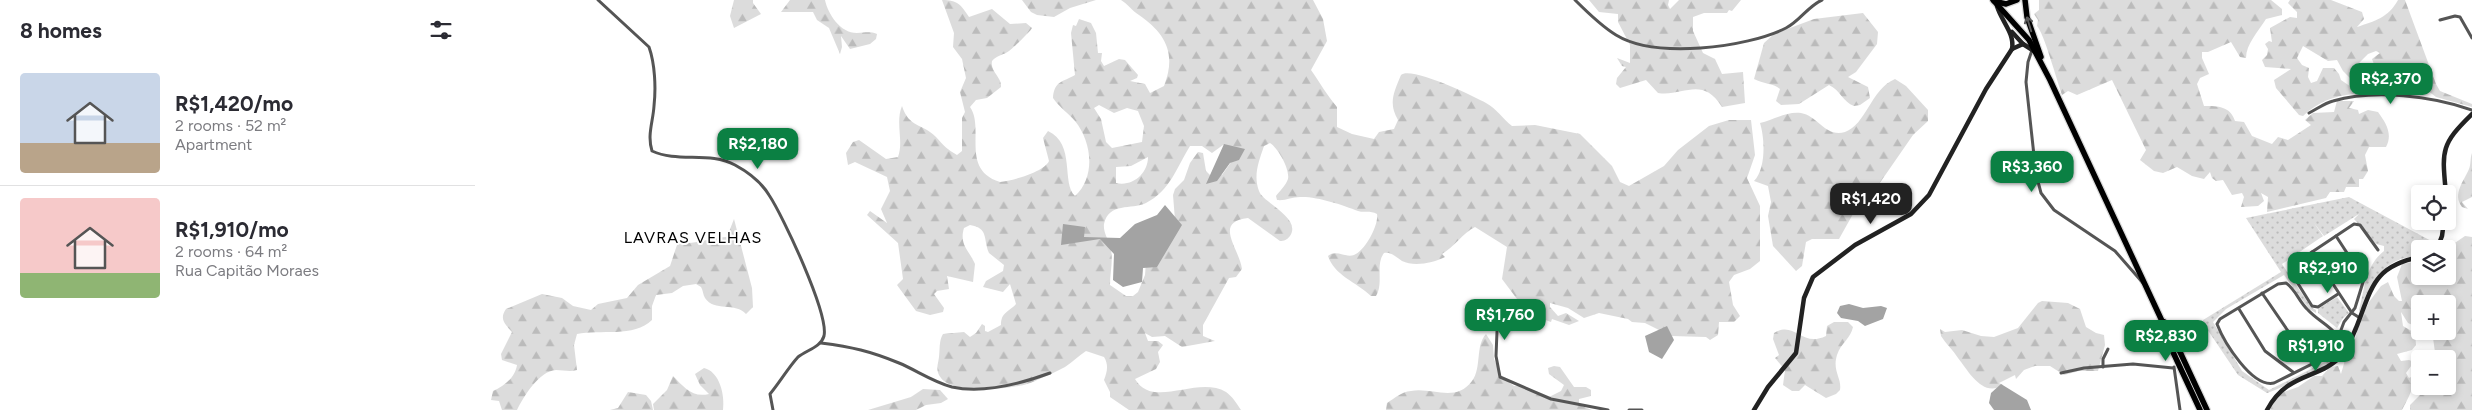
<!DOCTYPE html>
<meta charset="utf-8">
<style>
body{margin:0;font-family:Figtree,sans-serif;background:#f7f7f7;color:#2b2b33;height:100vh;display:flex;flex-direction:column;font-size:19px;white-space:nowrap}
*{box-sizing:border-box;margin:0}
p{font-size:16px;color:#7c7c81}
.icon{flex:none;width:28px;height:28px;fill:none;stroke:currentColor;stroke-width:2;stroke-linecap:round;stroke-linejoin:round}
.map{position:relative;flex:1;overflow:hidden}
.panel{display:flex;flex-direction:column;background:#fff;width:475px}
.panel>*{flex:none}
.tools{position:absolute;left:1936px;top:185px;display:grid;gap:10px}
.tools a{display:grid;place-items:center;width:45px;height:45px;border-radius:5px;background:#fff;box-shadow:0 2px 8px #0003;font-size:25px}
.price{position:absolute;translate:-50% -42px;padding:0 11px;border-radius:10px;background:#0b8043;color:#fff;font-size:16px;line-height:32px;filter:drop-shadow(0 1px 2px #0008)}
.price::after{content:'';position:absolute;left:50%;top:30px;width:15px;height:11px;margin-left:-8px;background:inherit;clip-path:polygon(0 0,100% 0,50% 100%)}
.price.active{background:#222;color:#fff}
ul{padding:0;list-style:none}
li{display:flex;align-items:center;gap:15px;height:125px;padding:0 20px}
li+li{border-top:1px solid #e1e1e2}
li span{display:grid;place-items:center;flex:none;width:140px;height:100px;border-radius:5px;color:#555}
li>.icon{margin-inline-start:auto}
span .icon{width:60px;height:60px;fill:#fffc;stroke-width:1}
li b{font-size:21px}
h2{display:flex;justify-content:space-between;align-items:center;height:60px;padding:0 20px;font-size:21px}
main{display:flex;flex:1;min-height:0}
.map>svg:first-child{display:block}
</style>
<main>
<section class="panel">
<h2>8 homes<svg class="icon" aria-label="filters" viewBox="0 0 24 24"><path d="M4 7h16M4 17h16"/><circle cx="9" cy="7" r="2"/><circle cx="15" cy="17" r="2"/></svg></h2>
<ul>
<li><span style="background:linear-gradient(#c9d6e8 70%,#b9a48a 0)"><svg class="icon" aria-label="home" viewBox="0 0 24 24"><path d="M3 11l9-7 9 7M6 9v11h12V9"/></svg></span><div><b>R$1,420/mo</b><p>2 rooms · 52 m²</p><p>Apartment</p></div></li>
<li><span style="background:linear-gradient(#f6c9c9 75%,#8fb573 0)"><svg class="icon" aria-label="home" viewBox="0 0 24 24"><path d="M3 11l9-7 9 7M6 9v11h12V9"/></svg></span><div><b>R$1,910/mo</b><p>2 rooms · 64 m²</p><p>Rua Capitão Moraes</p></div></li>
</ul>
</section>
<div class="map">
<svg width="1997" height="410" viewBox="0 0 1997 410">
<defs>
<pattern id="forest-firs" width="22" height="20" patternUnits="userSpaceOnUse" patternTransform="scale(1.25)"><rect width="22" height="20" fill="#dcdcdc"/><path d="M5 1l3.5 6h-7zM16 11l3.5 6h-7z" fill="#bbb"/></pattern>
<pattern id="park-dots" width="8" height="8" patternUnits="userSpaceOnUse" patternTransform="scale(1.25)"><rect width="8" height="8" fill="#dcdcdc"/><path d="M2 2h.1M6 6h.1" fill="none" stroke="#bbb" stroke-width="1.8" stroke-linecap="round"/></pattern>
</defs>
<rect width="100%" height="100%" fill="#fff"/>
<g fill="url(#forest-firs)" fill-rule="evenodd">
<path d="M259,0H278V3L286,14L259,28L255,16Z"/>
<path d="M315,0H350C353,14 365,33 382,33C390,33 394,31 402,34L401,39L395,44L375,49L366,36L367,47L365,54L354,28L342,20L338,12H306Z"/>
<path d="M467,0C483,0 486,5 494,17L517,9L535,24L551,23L557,28C556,31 538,48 534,51C529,55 522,55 517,61C515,72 527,77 526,87L512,98L501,100L495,107C510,128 485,170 525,182C537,181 569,172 574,161L568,138L573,131C601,144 586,183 600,196C621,177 617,142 600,121C593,113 584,107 578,98C579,81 588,82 600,75L596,33L598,25L601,26L604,19L616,23L621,33L623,53H627L626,61L629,66L644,59L650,60L663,75L662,78L655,81L670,84L675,93L689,86C702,53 690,33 664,15C657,11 653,4 646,0H838L848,19L852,41L836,70C845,83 852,95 862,107V127L877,134L899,139L904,132L919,129L923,120C913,103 919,92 926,75C936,66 998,96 1011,103C1021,108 1028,119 1037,126L1060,125L1105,134L1137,166L1145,182L1154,186L1189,166L1203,150L1234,126L1254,120H1276L1280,155L1272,178L1285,206V261L1275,269L1259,275L1254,282L1258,305L1265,316L1259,322H1244L1243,335L1235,340L1231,337L1196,336L1170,323L1157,322L1153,319L1124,313L1109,318L1093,308L1075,303V307L1083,316L1091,313L1104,321L1094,325L1077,319L1076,322L1065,318L1045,303L1027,279L1032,247L1000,227C988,233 979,247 967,254L970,257C958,263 939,267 927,261C921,257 917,252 909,253C900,265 909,283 901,296H896C881,282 859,275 853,256C861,249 870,258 879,255C890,251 904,225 902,214C895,210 889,213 883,211C868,205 841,196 825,197C817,197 810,201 802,200L801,196C804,192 811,185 813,179C815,169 803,148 795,143L789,146C784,161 778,175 784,191C788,203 827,218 815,236C812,240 809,241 805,241L773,218C738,222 764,248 767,269L761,277L754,278L728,325V336L740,341L707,347L690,336L677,337L670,333L673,341H683L688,345L683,352L685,362L681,369L660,379C678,410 722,375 751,392C757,396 762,404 766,410H654L635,397V392L629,380C632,372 634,365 629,357L611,351C603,356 598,362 590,367C581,372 571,376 562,380C546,390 478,395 466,378C460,370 463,365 464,357C465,349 464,340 468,334L489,332L495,337L501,333L507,324L510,326V331L513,332L526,325C526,312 534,312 541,304L535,284L528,292L508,287L511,281L528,271L529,265L514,253C508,239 514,228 495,225L489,228C484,245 494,250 500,264L498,282L472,276L474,289L462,291L459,294L469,308L468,312L455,315L441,311L422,285L428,279L423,243L392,215L395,211L412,223L406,209L415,191L412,177L380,162L373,165L371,153L378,142L384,140L411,159L423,157C429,141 420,123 427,106C434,128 447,123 461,137C468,145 473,150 482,155L487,151V118L490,112L485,92L491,78L487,59L478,47L479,33ZM624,105L639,113L652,108L663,111L669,126L667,142L637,148L631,142L626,119L619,108ZM748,145L759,147V158L747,175L736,176L731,171L728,153L723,152L715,163L709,180L700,189L698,195L700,220L671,262L670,275L663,292L658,296H651L635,285C635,272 639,258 635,246C633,239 628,232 629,224C634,202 656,210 671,203C695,191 702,167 715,146H727L737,153ZM673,157C673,173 658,187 641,183V167L656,166Z"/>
<path d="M547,0H621L595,8L579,17L562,15L556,12Z"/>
<path d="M1114,0H1194L1193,5L1195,9L1204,0H1266L1257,11L1254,10L1252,13H1229L1218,17V31L1228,53L1240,59L1247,74L1268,72L1270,103L1247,107C1227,75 1208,97 1183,93L1171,80L1145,88L1141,84L1142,78L1151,67L1147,66L1142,58L1155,63V45L1143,22V14L1124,12Z"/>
<path d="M1564,0H1796L1807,9V15L1791,19C1783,32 1771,44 1771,58L1765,57L1756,42L1733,52H1727V58L1734,74L1725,78L1722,84L1729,106C1743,106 1755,106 1760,121L1769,122L1777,136L1797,144L1803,137L1813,140L1836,125L1830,120L1838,113L1859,112L1862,101H1879L1874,108L1883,110L1884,114L1893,110L1903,112C1911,123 1918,134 1911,147H1894L1890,155L1893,171L1888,179H1884V187H1871L1869,192H1855L1851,198L1792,212L1793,197L1786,193L1789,201L1783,206L1766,207L1769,197L1767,193L1757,195L1748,180L1741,181L1737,178L1735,172L1729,179L1717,176L1702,167L1688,173L1679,171L1665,160L1671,150L1637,80L1602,95L1593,91L1587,95C1582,81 1569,33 1562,26L1563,20L1559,14L1564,10Z"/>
<path d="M1815,0H1856L1887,12L1889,19L1882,27C1900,21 1913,18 1923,0H1930L1961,84L1965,91L1997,104V107L1961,97L1948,87L1936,86L1921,74H1913L1910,86L1904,88L1902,93H1890L1895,85H1888L1900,74V67L1897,59L1905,53L1901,51L1893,54L1883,64L1895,63L1896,69L1881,84L1868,71L1862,60L1853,61L1828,46L1822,58L1827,65L1834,68L1833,77L1836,83L1842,81L1848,68H1859L1864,74L1866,80L1882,91L1879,94C1858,96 1843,102 1828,116L1824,115L1801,88L1799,80L1816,69L1790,67L1787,60L1792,55L1793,49L1790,44L1794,41L1797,42L1795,28L1815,17L1822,18V12L1813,3Z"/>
<path d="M1388,13L1403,32L1402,44L1381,72L1373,77L1393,87L1395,98L1385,105L1379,106C1368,102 1365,90 1354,85L1324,104L1306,105L1301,101L1305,89C1298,83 1288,84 1279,79L1289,43L1299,34L1339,19Z"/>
<path d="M1420,79L1431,86L1453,110V121L1438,135L1402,187L1383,205L1364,239H1337L1331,242L1327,266L1321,271L1298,246L1293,216L1296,202L1293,186L1279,181C1291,169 1290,139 1285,123C1298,120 1312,111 1326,113C1343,116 1351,138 1370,132C1391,125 1396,89 1420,79Z"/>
<path d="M1997,153V197L1987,202L1993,209L1987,207C1977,194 1989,181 1994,169C1996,165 1995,158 1997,153Z"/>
<path d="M259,219L277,288L278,307L271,314C261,302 239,312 230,298C228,295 228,290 226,287L221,284L208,286L197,293L181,295L177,306V320C159,338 125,329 102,334L99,345L102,370C95,372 88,370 81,370C64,371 49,396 42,410H27L24,401L16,400L18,391C29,386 40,378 42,365L27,360L26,354L37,332C30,324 24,319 31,309L67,294L87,298L98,306L116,310L123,304L152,298L163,285L195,266L203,242C219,246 236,237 252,237Z"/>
<path d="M1990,236L1997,237V410H1935V405L1949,391L1955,393L1959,386H1972V359H1961L1957,331H1972V304H1945V322L1940,326L1933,323L1926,312L1928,326L1940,333L1941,345L1937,350L1922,354L1926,361L1934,360L1939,362L1931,373L1934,378L1938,376C1940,388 1932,400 1927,410H1795L1803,394L1823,387L1839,376H1847L1855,367L1863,366L1866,374L1870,360L1878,348L1884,323L1894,302L1906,286L1913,282L1919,296L1924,301H1927L1922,277L1927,264L1945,261V276H1972L1971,249Z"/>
<path d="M1567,301L1593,303L1605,309L1611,327L1621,333L1629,335L1630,345L1623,371H1604L1589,375L1575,366H1560L1549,370L1541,379L1540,375L1524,383L1528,385C1508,398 1494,372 1483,358C1478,350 1471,344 1466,336L1465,329L1470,332L1487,330L1506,336L1519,337L1543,328L1563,303Z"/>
<path d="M1359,322H1373L1378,327C1376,338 1366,343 1362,355C1357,371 1367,378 1365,390L1361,394L1351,398L1330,385L1324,391H1317L1308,385L1310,370L1300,358L1304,355L1298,339L1299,333C1320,320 1326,348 1351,336L1352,326Z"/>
<path d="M1011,334L1018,345L1019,359L1027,377L1039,386H1050L1072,398L1086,391L1089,385L1074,374L1073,368L1079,366L1085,367L1099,387H1111L1116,390V396L1104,399V405L1117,410H911L912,403C920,398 926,392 936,391C957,387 981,403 997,381C1007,368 1000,346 1011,334Z"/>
<path d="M229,368C245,372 250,395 248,410H179L178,404L192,390L198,376C209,387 217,398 234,394L225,385L220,374Z"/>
<path d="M448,389L465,390L473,399L466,403L451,405L441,410H393L436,397Z"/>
<path d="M153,392L171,395L176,401L178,410H135L143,408Z"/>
</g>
<g fill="url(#park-dots)">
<path d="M1874,197L1960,243L1958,249H1945V256C1906,257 1899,282 1885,314L1884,310C1890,288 1890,266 1909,251V246L1901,244L1879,219L1884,214L1849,236L1839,223L1848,236L1807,264L1836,307L1841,310V313L1834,309L1809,275L1751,309L1738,322L1767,371L1794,390L1856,359L1865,349L1867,352C1865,354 1862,358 1859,360C1853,365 1798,392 1792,393L1763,375L1728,323V320L1806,272L1771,218Z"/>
<path d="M1862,297L1874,313L1868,318L1862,328L1843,313V309Z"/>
</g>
<g fill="#a3a3a3">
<path d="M749,144L770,149L764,160L755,163L742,181L731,184Z"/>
<path d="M690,205L707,225L682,267L668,268L667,282L648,287L638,280L639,254L625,239L586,245L588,224L610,227L609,237L645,238L660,224L682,215Z"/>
<path d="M1374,304L1388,308L1406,306L1412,308L1408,319L1390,326L1383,321L1366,318L1362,313L1365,306Z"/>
<path d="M1192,326L1199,340L1187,359L1174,352L1170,336Z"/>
<path d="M1526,384L1552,400L1556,410H1519L1514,403L1516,393Z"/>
</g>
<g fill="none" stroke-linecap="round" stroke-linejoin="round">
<g stroke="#dbdbdb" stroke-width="8">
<g id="highway">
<path d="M1518,0L1554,40L1575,80L1687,321L1697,350L1725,410"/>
<path d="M1550,0L1552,17L1566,57"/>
<path d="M1519,1L1531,4L1542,0"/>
<path d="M1689,322L1699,339L1732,410"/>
</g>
</g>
<g stroke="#555" stroke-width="3">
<path d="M123,0L174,47C180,64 181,88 179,106C178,122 172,135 177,151C203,163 235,151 260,165C273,172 286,182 294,195C308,216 354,314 349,336C346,347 332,350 323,357C313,368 305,382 295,394L298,410"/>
<path d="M1100,0C1112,12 1126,26 1141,35C1180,59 1271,48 1311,28C1325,21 1333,6 1347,0"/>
<path d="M1965,20L1980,16L1985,17L1997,38"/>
<path d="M1557,50L1553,62L1551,82L1561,174L1566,193L1579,210L1640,251L1668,283"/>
<path d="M1834,113C1842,109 1850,103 1858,101C1900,89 1957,96 1997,110"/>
<path d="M1861,236L1889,279L1880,308L1869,322L1857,354L1799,383C1777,388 1749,342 1742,324L1745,319L1803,284L1811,283C1821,290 1824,302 1833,310C1841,319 1852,324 1860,333C1865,338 1867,344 1872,348"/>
<path d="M1837,252L1877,313L1885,318"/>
<path d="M1787,293L1813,331L1849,358"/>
<path d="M1863,294L1843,307L1837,306L1817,274L1816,266L1879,224L1885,225L1903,250"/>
<path d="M1023,307L1021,356L1025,377L1076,399L1133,410"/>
<path d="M1764,309L1790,351L1818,372"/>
<path d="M346,343C377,347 395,351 424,363C441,370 458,382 477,387C509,394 545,384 575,373"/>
<path d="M1628,367V359L1633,349"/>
<path d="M1699,367L1705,410"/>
<path d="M1586,373L1609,368L1658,364L1698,368"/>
<path d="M1154,410H1167"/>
</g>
<g stroke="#222" stroke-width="4.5">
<path d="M1522,6C1526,21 1540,33 1537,49"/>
<path d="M1537,32L1548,44"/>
<path d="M1971,194C1967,151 1965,145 1997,114"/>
<path d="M1962,249L1967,236L1969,221"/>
<path d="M1279,410L1293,387L1321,353L1329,298L1338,277L1380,245L1436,214L1454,195L1511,89L1537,49L1548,44L1559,51"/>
<path d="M1792,410C1813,371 1845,380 1867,355C1874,347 1877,337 1881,328C1897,288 1898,266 1945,257"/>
</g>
<use href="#highway" stroke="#000" stroke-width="5.5"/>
</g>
<defs><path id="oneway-shaft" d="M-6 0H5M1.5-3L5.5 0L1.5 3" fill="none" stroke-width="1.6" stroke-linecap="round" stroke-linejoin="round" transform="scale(1.25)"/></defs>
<use stroke="#595959" href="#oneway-shaft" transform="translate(1554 24) rotate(-107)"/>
<g text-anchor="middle" stroke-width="4" stroke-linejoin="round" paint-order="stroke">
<g font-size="16" letter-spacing="1" fill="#000" stroke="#fff">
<text x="218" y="243">LAVRAS VELHAS</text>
</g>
</g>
</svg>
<div class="tools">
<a><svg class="icon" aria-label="locate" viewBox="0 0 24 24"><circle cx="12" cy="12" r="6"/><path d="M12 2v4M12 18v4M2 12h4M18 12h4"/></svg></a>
<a><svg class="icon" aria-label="layers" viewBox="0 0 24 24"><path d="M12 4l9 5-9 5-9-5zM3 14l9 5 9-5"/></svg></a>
<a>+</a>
<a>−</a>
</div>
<b class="price" style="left:1916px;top:105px">R$2,370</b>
<b class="price" style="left:283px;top:170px">R$2,180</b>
<b class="price" style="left:1557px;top:193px">R$3,360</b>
<b class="price active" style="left:1396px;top:225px">R$1,420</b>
<b class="price" style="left:1853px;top:294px">R$2,910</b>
<b class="price" style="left:1030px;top:341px">R$1,760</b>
<b class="price" style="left:1691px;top:362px">R$2,830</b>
<b class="price" style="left:1841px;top:372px">R$1,910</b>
</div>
</main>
